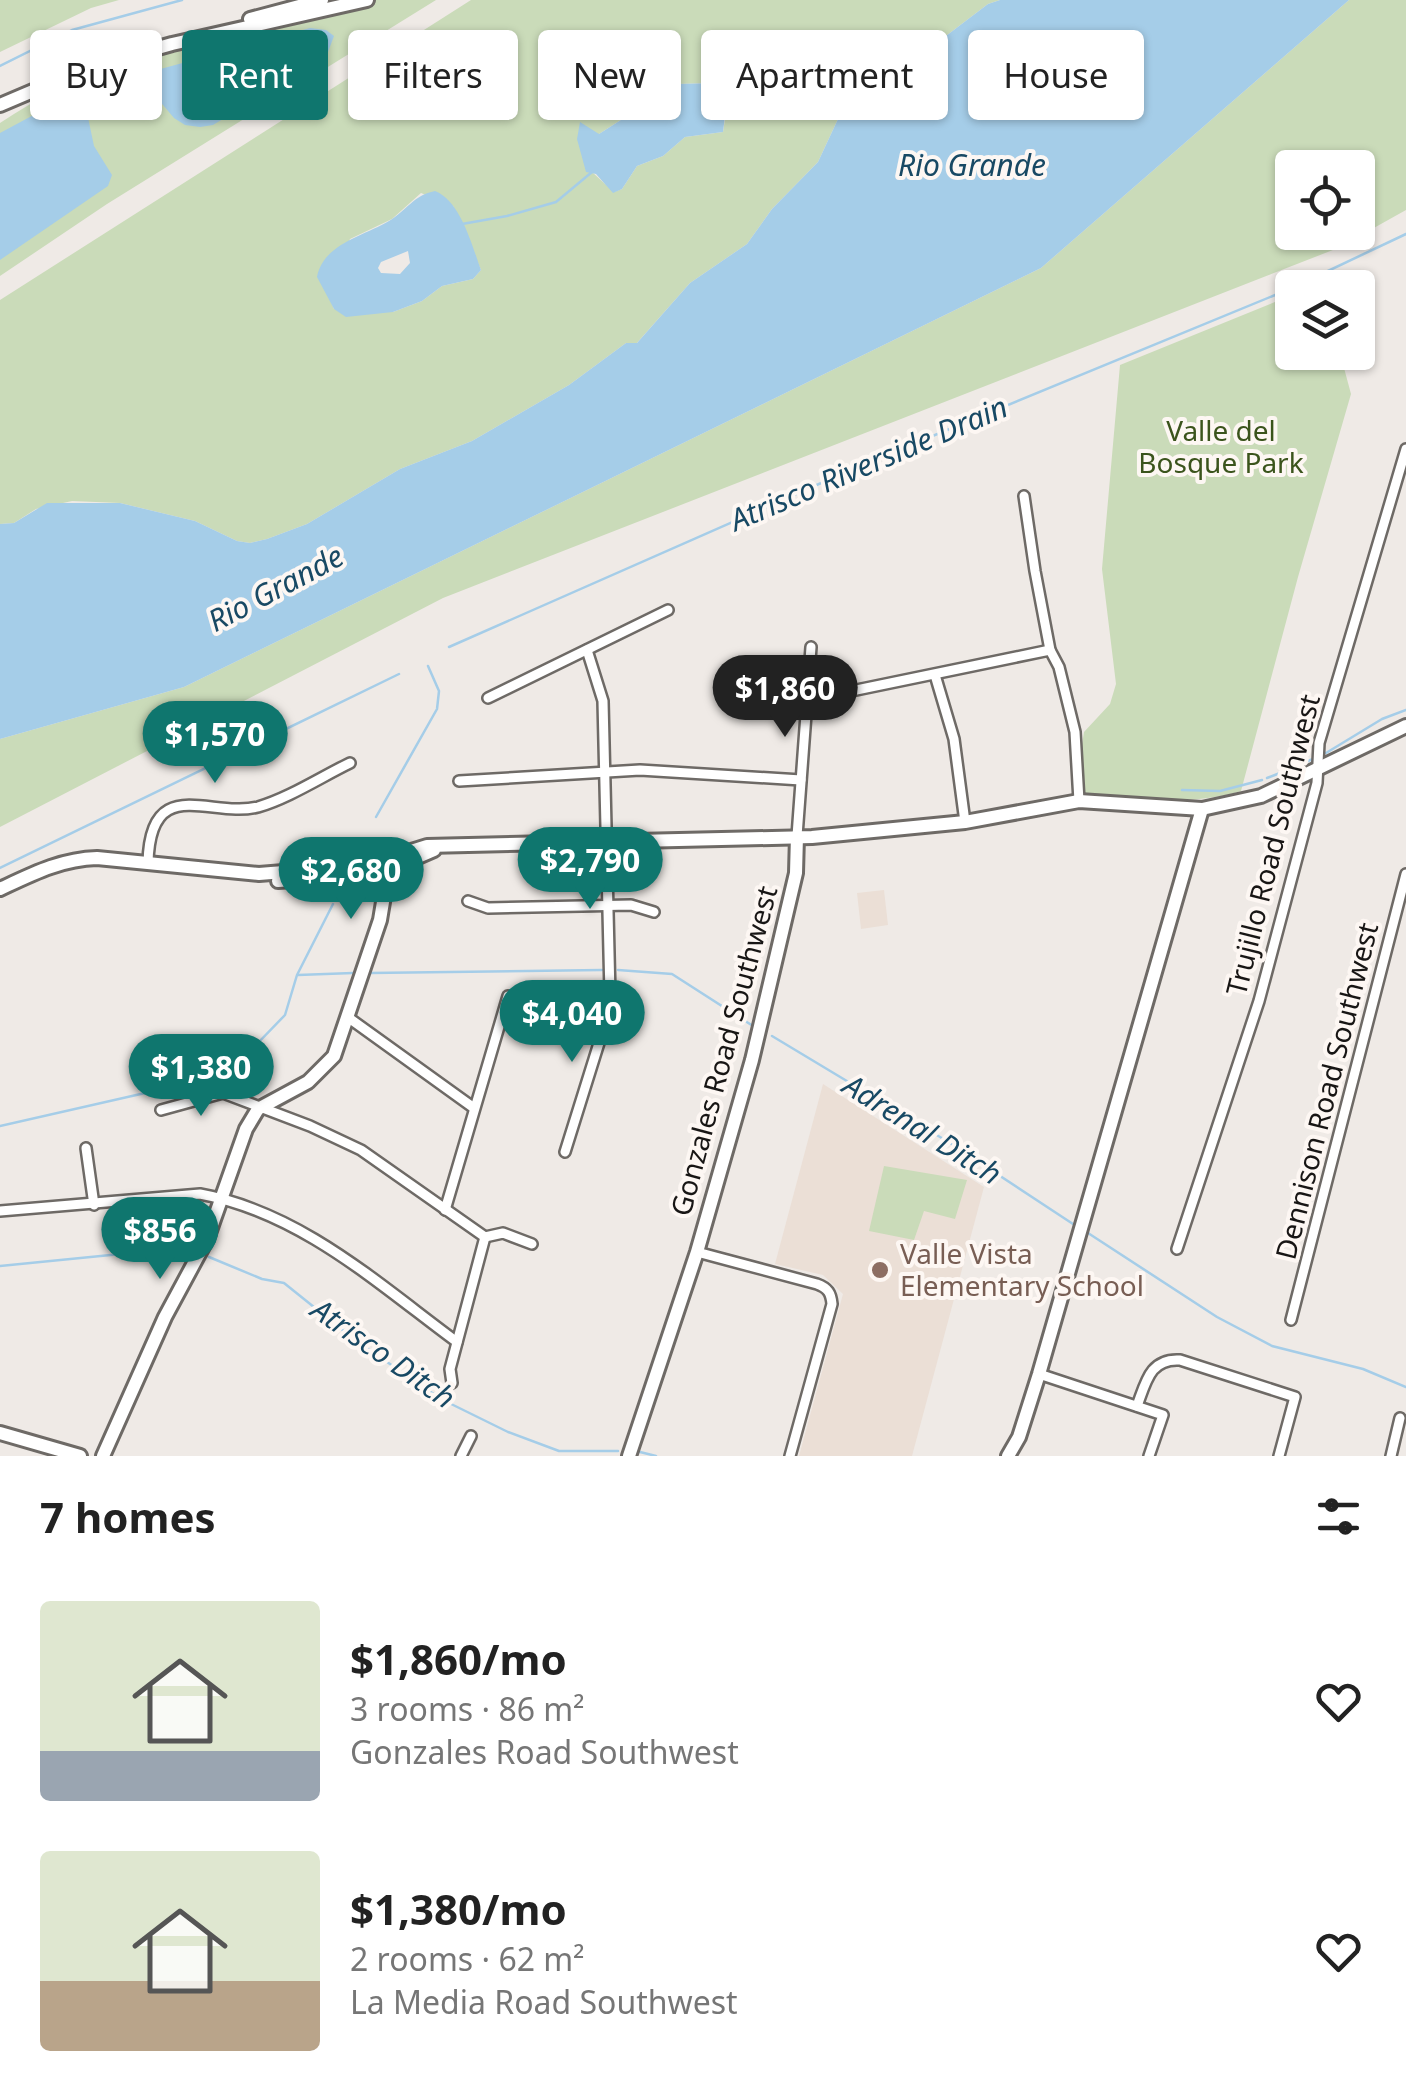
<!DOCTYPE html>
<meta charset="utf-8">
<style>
body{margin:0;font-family:"Noto Sans",sans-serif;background:#f6f6f6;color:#222;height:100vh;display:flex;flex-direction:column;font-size:38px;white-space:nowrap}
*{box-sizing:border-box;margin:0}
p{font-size:32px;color:#767676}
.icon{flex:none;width:55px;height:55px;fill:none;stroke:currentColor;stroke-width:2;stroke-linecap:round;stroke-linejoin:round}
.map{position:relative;height:1456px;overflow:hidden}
.side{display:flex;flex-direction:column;background:#fff;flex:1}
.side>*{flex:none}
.banner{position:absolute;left:30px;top:30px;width:1348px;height:90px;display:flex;gap:20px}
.controls{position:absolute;left:1275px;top:150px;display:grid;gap:20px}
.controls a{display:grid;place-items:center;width:100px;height:100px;border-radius:10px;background:#fff;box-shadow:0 2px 8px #0004;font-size:50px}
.price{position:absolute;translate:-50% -85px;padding:0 22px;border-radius:35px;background:#0f766e;color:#fff;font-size:32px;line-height:65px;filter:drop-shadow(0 2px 5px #0008)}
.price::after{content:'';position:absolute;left:50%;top:60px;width:30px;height:22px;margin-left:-15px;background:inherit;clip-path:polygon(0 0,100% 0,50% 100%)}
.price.active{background:#222;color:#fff}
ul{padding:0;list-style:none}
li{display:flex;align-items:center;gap:30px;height:250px;padding:0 40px}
li span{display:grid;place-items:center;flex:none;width:280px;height:200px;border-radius:10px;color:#555}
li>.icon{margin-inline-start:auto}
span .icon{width:120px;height:120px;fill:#fffc;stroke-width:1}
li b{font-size:42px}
h2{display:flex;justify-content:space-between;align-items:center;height:120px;padding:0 40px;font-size:42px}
.tag{padding:0 35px;border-radius:10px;background:#fff;box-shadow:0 2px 8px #0004;font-size:35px;line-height:90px}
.tag.active{background:#0f766e;color:#fff}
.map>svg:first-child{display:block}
</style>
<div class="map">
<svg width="1406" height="1456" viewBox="0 0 1406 1456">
<rect width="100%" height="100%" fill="#efeae6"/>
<g fill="#ebdfd6">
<path d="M884,890L888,925L861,929L857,893Z"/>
<path d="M823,1084L984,1187L912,1456H799L843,1294L823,1275L775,1264Z"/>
</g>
<g fill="#cadbb9" fill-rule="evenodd">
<path d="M0,0H119L91,8L0,52Z"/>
<path d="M343,0H436L107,204L0,276V123C101,55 225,25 343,0Z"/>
<path d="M471,0H1000L988,4L913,61L866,90L838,119L818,162L772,209L747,244L690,283L636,344L626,343L569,385L472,441L400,469L307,524L267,539L250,543L237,541L195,521L120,503L72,501L36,509L14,523L0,524V300ZM732,75L723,132L685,137L663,156L637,166L622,189L614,192L592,172L599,134L677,84L716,83ZM421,193L453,206L481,270L473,279L442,286L422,301L393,312L334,309L326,290L350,239L392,219Z"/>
<path d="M1349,0H1406V210L1338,248L443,598L0,827V739L184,687L1041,268ZM1292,168H1358V232H1292Z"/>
<path d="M1292,295V352L1340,353L1351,394L1298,577L1241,791C1190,807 1136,797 1083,798L1080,757L1084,732L1110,704L1116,684L1102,569L1120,365Z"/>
<path d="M884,1166L967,1180L955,1219L924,1211L914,1240L869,1231Z"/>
</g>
<g fill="#a5cde8" fill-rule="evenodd">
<path d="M1000,0H1349L1041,268L184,687L0,739V524L14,523L47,503H120L195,521L237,541L250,543L267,539L307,524L400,469L472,441L569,385L626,343H637L690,283L747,244L772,209L818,162L838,119L866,90L913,61L988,4Z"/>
<path d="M310,28L326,30L334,36L328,52L319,61L213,125L200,127L185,125L174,118L152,92L150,77L157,70Z"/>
<path d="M733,75L740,84L727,100L723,132L685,137L663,156L637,166L622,189L613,193L596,174L586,172L577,139L580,122L599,134L677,84L716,83Z"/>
<path d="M71,104L86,108L94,146L112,175L108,186L0,260V133L41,111Z"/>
<path d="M435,191C461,201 472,246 481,270L473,279L442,286L422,301L393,312L346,317L334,309L317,277C323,244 364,236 389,221C407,210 414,195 435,191ZM408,251L410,263L400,274L381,273L378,268L381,262Z"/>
</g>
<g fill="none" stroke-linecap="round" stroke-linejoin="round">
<g stroke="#a5cde8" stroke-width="2.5">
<path d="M0,66L72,30L182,0"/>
<path d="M82,107L101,97L124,77L141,83L150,82"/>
<path d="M462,224L507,216L556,202L592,172"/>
<path d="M1294,287L1406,234"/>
<path d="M449,647L862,465L1292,288"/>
<path d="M1326,753L1382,719L1406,710"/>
<path d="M1288,769L1313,759"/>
<path d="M1267,778L1280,773"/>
<path d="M1182,790L1220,791L1262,780"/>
<path d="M376,817L437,709L439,691L428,666"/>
<path d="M0,868L399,674"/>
<path d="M618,970L672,974L753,1026"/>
<path d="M370,973L602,970"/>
<path d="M298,975L353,973"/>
<path d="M772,1036L950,1143L1073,1224"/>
<path d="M0,1126L189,1083L223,1069L255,1046L285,1015L297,975L333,904"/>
<path d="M1088,1233L1217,1317L1272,1346L1363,1369L1406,1387"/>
<path d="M209,1257L262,1279L284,1283L355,1340L441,1399L508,1432L559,1451H618"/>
<path d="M0,1266L181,1248L193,1250"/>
<path d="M640,1452L656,1456"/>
</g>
<g stroke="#6e6a66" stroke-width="14">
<g id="street">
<path d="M1024,496L1035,571L1050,650L1059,667L1075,732L1079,801"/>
<path d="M935,675L954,739L965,822"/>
<path d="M488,698L668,610"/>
<path d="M808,700L1050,650"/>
<path d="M459,781L640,770L801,780"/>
<path d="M797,836L811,647"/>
<path d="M148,863C150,772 211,819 258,807C289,798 321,777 350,763"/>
<path d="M468,901L488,908L631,905L654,912"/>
<path d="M349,1018L474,1108"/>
<path d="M161,1110L223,1093L310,1126L361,1150L485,1237L503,1233L532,1244"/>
<path d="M86,1148L94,1205"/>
<path d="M565,1152L604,1027L610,995L603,701L587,650"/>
<path d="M445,1210L508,996"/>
<path d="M0,1211L200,1194C300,1212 377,1283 457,1342"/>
<path d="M1177,1249L1259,1001L1317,783L1319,743L1406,449"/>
<path d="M697,1252L817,1284C828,1288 831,1293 832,1304L790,1456"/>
<path d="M1291,1320L1406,874"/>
<path d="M1039,1374L1163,1415L1149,1456"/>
<path d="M452,1383L450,1369L485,1237"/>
<path d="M1137,1406C1146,1382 1150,1358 1180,1360L1295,1397L1279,1456"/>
<path d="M461,1456L471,1436"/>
<path d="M1391,1456L1400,1418"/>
</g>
</g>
<g stroke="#6e6a66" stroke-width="18">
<g id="secondary">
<path d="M250,19L322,0"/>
<path d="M0,105L87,68L172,44L367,0"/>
<path d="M379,856H395L427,846L812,837L965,822L1079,801L1202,809L1261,796L1406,726"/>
<path d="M389,876L404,863L434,850"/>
<path d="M278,881L342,877L361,881"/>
<path d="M0,889C32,874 61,859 97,858L259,874L333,868L371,855L382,857L389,865V876L382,884L369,886L360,879L358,867L364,858"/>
<path d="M0,1433L80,1456"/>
<path d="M103,1456L165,1317L207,1239L246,1129L258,1109L308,1082L334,1056L380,920L387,878"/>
<path d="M629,1456L697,1252L752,1060L796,873L797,836"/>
<path d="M1008,1456L1019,1437L1039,1374L1202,809"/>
</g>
</g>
<use href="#street" stroke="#fff" stroke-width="9"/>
<use href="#secondary" stroke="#fff" stroke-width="12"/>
</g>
<circle fill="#8d6e63" stroke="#fdf7f3" stroke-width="4" cx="880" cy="1270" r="10"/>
<g text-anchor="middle" stroke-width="8" stroke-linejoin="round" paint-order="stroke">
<g font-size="28" fill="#3b541c" stroke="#fdf7f3">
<text x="1221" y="441">Valle del<tspan x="1221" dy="32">Bosque Park</tspan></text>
</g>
<g font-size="28" fill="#181615" stroke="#fdf7f3">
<text transform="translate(1273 845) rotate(-76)" y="10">Trujillo Road Southwest</text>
<text transform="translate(724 1051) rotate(-75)" y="10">Gonzales Road Southwest</text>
<text transform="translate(1327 1091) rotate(-76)" y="10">Dennison Road Southwest</text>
</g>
<g font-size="28" fill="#785e54" stroke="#fdf7f3" text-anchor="start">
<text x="900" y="1264">Valle Vista<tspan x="900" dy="32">Elementary School</tspan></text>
</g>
<g font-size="30" font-style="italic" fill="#184964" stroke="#fdf7f3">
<text x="972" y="176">Rio Grande</text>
<text transform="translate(869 464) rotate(-23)" y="10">Atrisco Riverside Drain</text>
<text transform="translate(276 589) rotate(-28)" y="10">Rio Grande</text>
<text transform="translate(922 1130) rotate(32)" y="10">Adrenal Ditch</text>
<text transform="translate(383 1354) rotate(35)" y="10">Atrisco Ditch</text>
</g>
</g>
</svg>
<div class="controls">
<a><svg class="icon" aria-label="locate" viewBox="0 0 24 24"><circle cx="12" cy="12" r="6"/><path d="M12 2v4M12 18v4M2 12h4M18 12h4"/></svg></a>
<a><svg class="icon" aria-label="layers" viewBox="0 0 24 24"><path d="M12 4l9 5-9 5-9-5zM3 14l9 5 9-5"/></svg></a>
</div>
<b class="price active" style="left:785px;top:740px">$1,860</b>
<b class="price" style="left:215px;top:786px">$1,570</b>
<b class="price" style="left:590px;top:912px">$2,790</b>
<b class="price" style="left:351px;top:922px">$2,680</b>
<b class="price" style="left:572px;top:1065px">$4,040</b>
<b class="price" style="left:201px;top:1119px">$1,380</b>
<b class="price" style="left:160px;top:1282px">$856</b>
<div class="banner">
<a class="tag">Buy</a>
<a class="tag active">Rent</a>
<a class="tag">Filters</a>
<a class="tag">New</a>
<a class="tag">Apartment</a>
<a class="tag">House</a>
</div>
</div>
<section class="side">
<h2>7 homes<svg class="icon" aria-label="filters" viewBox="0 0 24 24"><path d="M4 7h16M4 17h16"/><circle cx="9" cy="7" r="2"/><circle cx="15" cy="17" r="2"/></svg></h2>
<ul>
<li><span style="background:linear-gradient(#dfe7d0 75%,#9aa5b1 0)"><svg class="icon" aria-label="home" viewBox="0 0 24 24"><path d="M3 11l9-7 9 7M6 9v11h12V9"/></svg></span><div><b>$1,860/mo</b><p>3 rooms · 86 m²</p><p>Gonzales Road Southwest</p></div><svg class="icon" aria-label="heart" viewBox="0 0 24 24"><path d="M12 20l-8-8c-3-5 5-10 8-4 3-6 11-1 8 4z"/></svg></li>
<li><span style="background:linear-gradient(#dfe7d0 65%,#b9a48a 0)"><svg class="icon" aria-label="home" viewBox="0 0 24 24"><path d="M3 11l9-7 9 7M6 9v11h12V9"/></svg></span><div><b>$1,380/mo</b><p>2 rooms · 62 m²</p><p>La Media Road Southwest</p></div><svg class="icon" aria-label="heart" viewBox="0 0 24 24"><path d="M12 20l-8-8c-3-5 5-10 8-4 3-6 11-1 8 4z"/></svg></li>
</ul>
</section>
